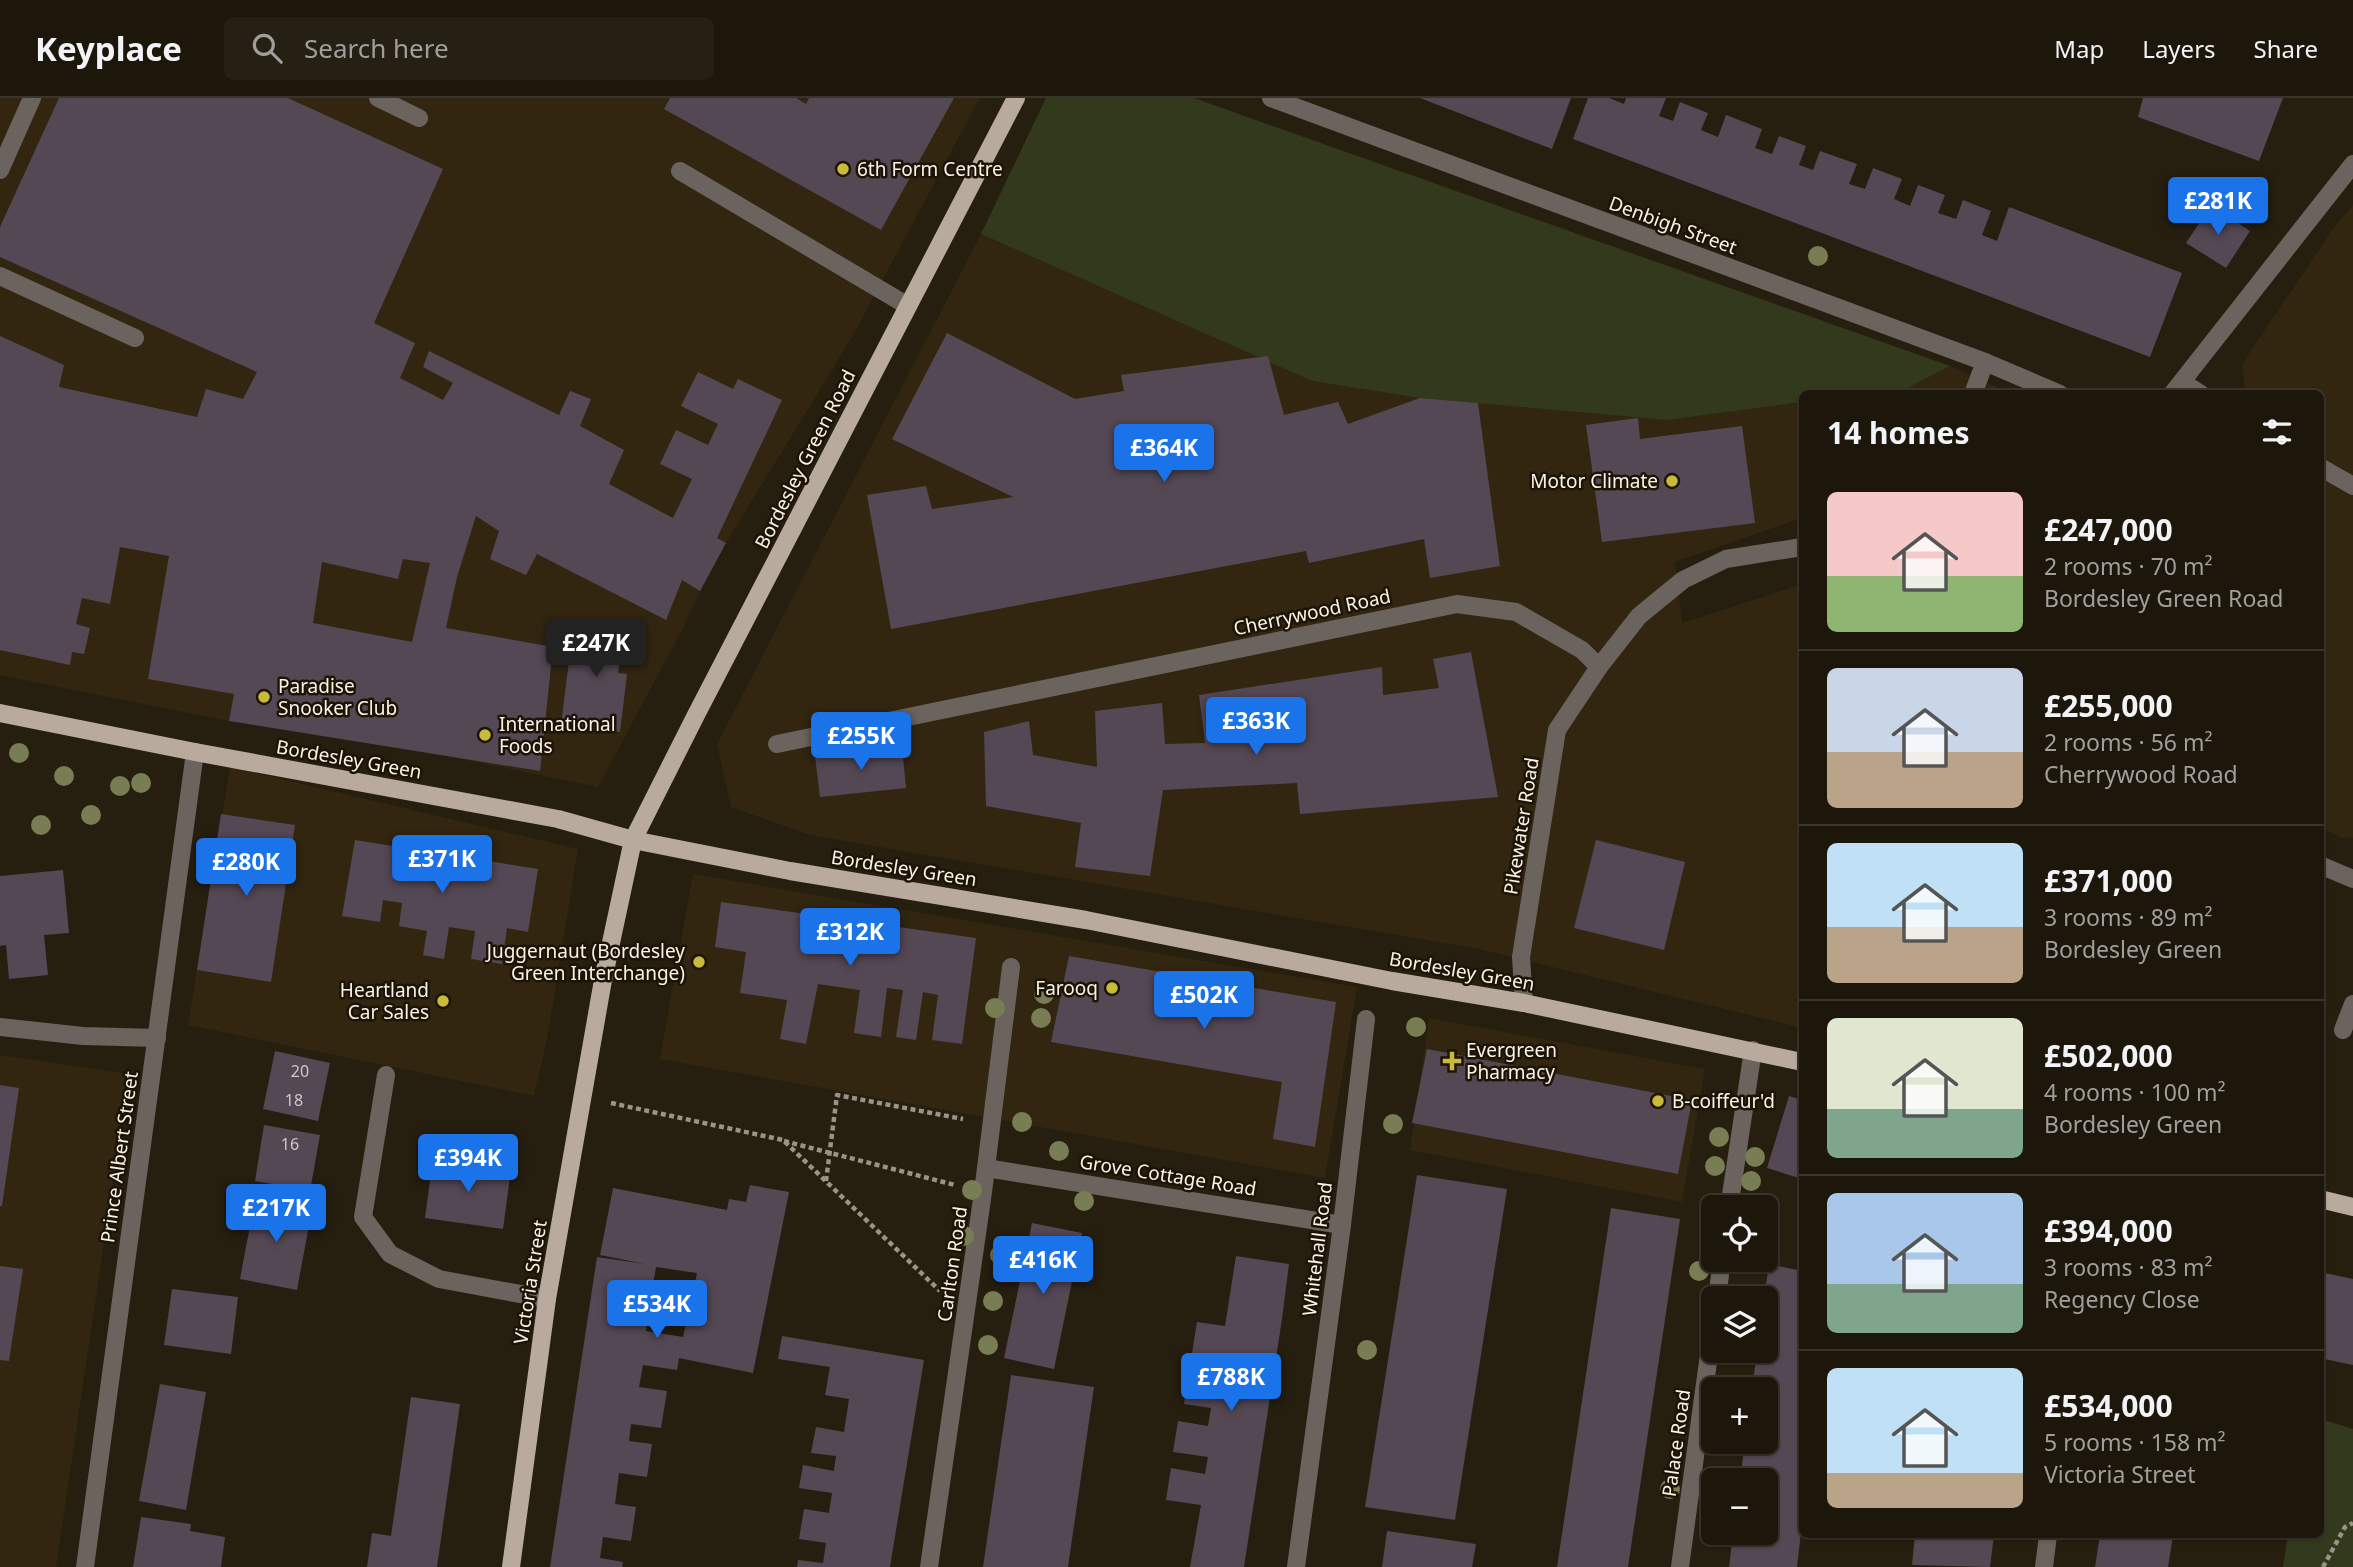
<!DOCTYPE html>
<meta charset="utf-8">
<style>
body{margin:0;font-family:"Noto Sans",sans-serif;background:#251f14;color:#f1f3f6;height:100vh;display:flex;flex-direction:column;font-size:26px;white-space:nowrap}
*{box-sizing:border-box;margin:0}
p{font-size:23px;color:#a09f9d}
.icon{flex:none;width:38px;height:38px;fill:none;stroke:currentColor;stroke-width:2;stroke-linecap:round;stroke-linejoin:round}
.map{position:relative;flex:1;overflow:hidden}
.drawer{position:absolute;left:1799px;top:292px;width:525px;height:1148px;display:flex;flex-direction:column;background:#1c160b;border-radius:10px;box-shadow:0 2px 5px #0004,0 0 0 2px #3a352c}
.drawer>*{flex:none}
.tools{position:absolute;left:1701px;top:1097px;display:grid;gap:14px}
.tools a{display:grid;place-items:center;width:77px;height:77px;border-radius:10px;background:#1c160b;box-shadow:0 2px 5px #0004,0 0 0 2px #3a352c;font-size:35px}
.price{position:absolute;translate:-50% -60px;padding:0 16px;border-radius:7px;background:#1a73e8;color:#fff;font-size:23px;line-height:46px;filter:drop-shadow(0 2px 4px #0008)}
.price::after{content:'';position:absolute;left:50%;top:42px;width:21px;height:16px;margin-left:-10px;background:inherit;clip-path:polygon(0 0,100% 0,50% 100%)}
.price.active{background:#222;color:#fff}
ul{padding:0;list-style:none}
li{display:flex;align-items:center;gap:21px;height:175px;padding:0 28px}
li+li{border-top:2px solid #3a352c}
li span{display:grid;place-items:center;flex:none;width:196px;height:140px;border-radius:10px;color:#555}
li>.icon{margin-inline-start:auto}
span .icon{width:84px;height:84px;fill:#fffc;stroke-width:1}
li b{font-size:30px}
h2{display:flex;justify-content:space-between;align-items:center;height:84px;padding:0 28px;font-size:30px}
header{display:flex;align-items:center;gap:42px;box-sizing:border-box;height:98px;padding:0 35px;background:#1c160b;border-bottom:2px solid #3a352c}
header strong{font-size:33px}
nav{display:flex;gap:38px;margin-inline-start:auto;font-size:24px}
.search{width:490px;height:63px;background:#251f14;display:flex;align-items:center;gap:18px;box-sizing:border-box;padding:0 24px;border-radius:10px;color:#a09f9d;font-size:26px}
.map>svg:first-child{display:block}
</style>
<header>
<strong>Keyplace</strong>
<div class="search"><svg class="icon" aria-label="search" viewBox="0 0 24 24"><circle cx="10" cy="10" r="6"/><path d="M15 15l6 6"/></svg>Search here</div>
<nav><a>Map</a><a>Layers</a><a>Share</a></nav>
</header>
<div class="map">
<svg width="2353" height="1469" viewBox="0 0 2353 1469">
<rect width="100%" height="100%" fill="#261e0f"/>
<g fill="#322611">
<path d="M0,0H980L852,239L726,445L700,493L682,532L598,689L241,616L256,495L229,623L0,577Z"/>
<path d="M2353,107V740L2339,739L2321,729L2320,296H2246L2242,266L2335,128Z"/>
<path d="M981,136L1312,283L1420,300L1667,322L1802,304V420L1675,464L1682,525L1802,486V930L1479,851L810,737L731,709L717,646Z"/>
<path d="M1950,268L2012,296H1868L1906,291Z"/>
<path d="M230,669L578,751L547,942L534,998L188,927Z"/>
<path d="M693,776L1357,889L1325,1080L660,961Z"/>
<path d="M1429,920L1705,971L1682,1104L1410,1052Z"/>
<path d="M0,957L129,976L56,1469H0Z"/>
</g>
<g fill="#33391c">
<path d="M1046,0H1194L1950,268L1906,291L1868,296H1802V304L1667,322L1420,300L1312,283L981,136Z"/>
<path d="M2321,1321L2353,1331V1469H2283L2288,1437H2320Z"/>
</g>
<g fill="#554855" fill-rule="evenodd">
<path d="M59,0H288L443,71L374,225L415,245L400,280L443,302L453,285L423,269L429,253L559,317L570,293L591,301L580,328L624,352L609,386L673,420L692,381L660,366L676,332L708,347L718,326L681,308L698,274L733,291L738,281L782,302L717,440L726,445L700,493L682,482L666,522L537,456L526,477L490,461L499,433L476,418L457,479L446,530L553,549L540,673L229,623L234,596L148,581L169,458L120,449L110,506L82,500L76,526L90,530L84,556L72,554L70,567L0,552V238L64,267L59,289L197,319L206,291L243,301L257,274L0,159V129ZM403,461L430,465L412,544L313,525L322,464L398,481Z"/>
<path d="M670,0H796L806,6L809,0H954L881,132L664,11Z"/>
<path d="M1420,0H1571L1552,51Z"/>
<path d="M1588,0H1609L1624,6L1626,0H1666L1659,18L1673,23L1680,4L1708,15L1701,32L1718,39L1726,17L1762,31L1755,50L1772,56L1779,38L1806,48L1799,67L1813,72L1820,53L1857,66L1849,86L1865,91L1873,70L1902,81L1894,101L1910,108L1918,87L1945,97L1938,115L1956,121L1963,102L1991,113L1982,137L1997,143L2009,109L2182,175L2150,259L1573,41Z"/>
<path d="M2143,0H2283L2259,63L2138,19Z"/>
<path d="M2211,107L2250,133L2226,170L2186,145Z"/>
<path d="M947,235L1075,301L1124,293L1121,277L1268,258L1284,317L1338,304L1348,326L1420,300L1478,305L1500,468L1430,480L1424,441L1309,465L1306,453L891,531L867,397L926,388L932,411L1013,399L892,341Z"/>
<path d="M1638,320L1640,341L1742,328L1755,425L1602,444L1586,327Z"/>
<path d="M582,521L624,527L618,575L627,576L620,634L561,627L569,563H577Z"/>
<path d="M1471,554L1498,699L1300,716L1297,685L1163,692L1150,778L1075,769L1081,725L986,708L984,634L1029,623L1033,657L1097,669L1095,613L1162,605L1165,646L1205,645L1199,597L1382,569L1383,597L1439,590L1433,561Z"/>
<path d="M902,649L906,690L820,699L815,658Z"/>
<path d="M221,716L295,727L271,884L197,872Z"/>
<path d="M355,742L538,771L528,834L507,830L502,866L471,861L475,833L449,829L444,861L423,857L427,833L399,828L402,805L383,802L380,824L342,818Z"/>
<path d="M1596,742L1685,764L1664,852L1574,830Z"/>
<path d="M63,772L69,835L44,837L48,877L9,881L6,847L0,848V778Z"/>
<path d="M721,804L976,840L962,946L932,942L938,897L923,894L916,942L896,939L903,892L887,890L881,939L854,935L860,892L818,886L806,946L780,941L787,902L740,895L746,854L715,849Z"/>
<path d="M1069,858L1336,904L1315,1049L1273,1041L1282,984L1051,944Z"/>
<path d="M1427,951L1692,1002L1678,1076L1412,1025Z"/>
<path d="M275,953L330,965L318,1023L263,1011Z"/>
<path d="M0,987L19,990L2,1108H0Z"/>
<path d="M1789,998L1802,1002V1081L1767,1070Z"/>
<path d="M264,1027L320,1037L310,1093L255,1083Z"/>
<path d="M433,1060L511,1071L503,1131L425,1120Z"/>
<path d="M1417,1077L1507,1091L1455,1422L1365,1409Z"/>
<path d="M750,1087L789,1094L753,1275L679,1260L677,1272L643,1267L639,1289L667,1293L661,1330L631,1326L629,1343L652,1346L647,1379L619,1375L615,1406L636,1409L631,1443L603,1439L600,1460L623,1464L622,1469H550L597,1159L645,1166L600,1157L613,1090L727,1112L729,1101L746,1104ZM656,1169L697,1175L683,1239L646,1233L649,1214L674,1218L678,1191L653,1187Z"/>
<path d="M255,1101L312,1111L297,1192L240,1181Z"/>
<path d="M1611,1110L1680,1121L1628,1469H1557Z"/>
<path d="M1032,1125L1082,1135L1054,1271L1004,1260Z"/>
<path d="M1236,1158L1289,1166L1282,1221L1244,1469H1190L1201,1407L1166,1402L1171,1370L1205,1376L1208,1359L1173,1354L1178,1323L1208,1328L1211,1310L1184,1306L1189,1269L1219,1273L1221,1259L1192,1255L1197,1224L1225,1228Z"/>
<path d="M1769,1166L1802,1173V1425L1797,1469H1729L1733,1435H1766V1382H1740L1745,1344H1766V1292H1752L1757,1253H1766L1764,1200Z"/>
<path d="M0,1168L23,1171L9,1263L0,1262Z"/>
<path d="M2320,1174L2353,1181V1267L2320,1260Z"/>
<path d="M172,1191L238,1199L231,1256L164,1247Z"/>
<path d="M782,1238L924,1262L890,1469H797L798,1462L823,1465L826,1445L799,1441L804,1411L829,1415L832,1395L799,1390L803,1367L834,1373L836,1358L811,1355L816,1329L844,1334L849,1301L825,1297L830,1269L778,1261Z"/>
<path d="M1011,1277L1094,1289L1068,1469H983Z"/>
<path d="M160,1286L206,1294L186,1412L139,1403Z"/>
<path d="M411,1299L460,1306L437,1469H367L372,1435L391,1438Z"/>
<path d="M141,1419L191,1426L190,1433L225,1439L221,1469H133Z"/>
<path d="M1387,1433L1476,1446L1472,1469H1382Z"/>
<path d="M1915,1437H1994L1990,1469L1912,1467Z"/>
<path d="M2100,1437H2173L2168,1469H2095Z"/>
</g>
<g fill="none" stroke-linecap="round" stroke-linejoin="round">
<g stroke="#9a9387" stroke-width="4.5" stroke-dasharray="5 3.5" stroke-linecap="butt">
<path d="M611,1005L783,1042L940,1193"/>
<path d="M784,1043L955,1087"/>
<path d="M826,1083L837,997L963,1021"/>
<path d="M2323,1469L2345,1429L2353,1425"/>
</g>
<g stroke="#6b645e" stroke-width="18">
<path d="M378,0L419,20"/>
<path d="M1271,0L1985,264L2060,296"/>
<path d="M0,72L32,0"/>
<path d="M680,73L908,208"/>
<path d="M0,178L135,240"/>
<path d="M2182,284L2201,296"/>
<path d="M1973,296L1985,264"/>
<path d="M2172,296L2353,66"/>
<path d="M2320,369L2353,388"/>
<path d="M777,646L1457,506L1516,514L1582,552L1599,569L1639,518L1683,482L1726,461L1802,449"/>
<path d="M2320,767L2353,781"/>
<path d="M1524,905L1521,859L1557,632L1599,569"/>
<path d="M0,929L83,938L157,940"/>
<path d="M2343,932L2353,906"/>
<path d="M386,977L363,1119L390,1156L439,1181L547,1201"/>
<path d="M986,1070L1342,1127"/>
<path d="M1729,1110L1753,952"/>
<path d="M1717,1200L1722,1162"/>
<path d="M85,1469L195,654"/>
<path d="M929,1469L983,1094L1011,869"/>
<path d="M1296,1469L1342,1127L1366,921"/>
<path d="M1680,1469L1713,1227"/>
<path d="M2044,1469L2048,1437"/>
</g>
<g stroke="#b8aa9d" stroke-width="18">
<path d="M0,615L195,654L558,721L633,742L790,773L1086,822L1392,883L1524,905L1802,964"/>
<path d="M2320,1101L2353,1109"/>
<path d="M511,1469L547,1201L603,882L633,742L696,617L1016,0"/>
</g>
</g>
<g fill="#787d54">
<circle cx="1818" cy="158" r="10"/>
<circle cx="19" cy="655" r="10"/>
<circle cx="64" cy="678" r="10"/>
<circle cx="141" cy="685" r="10"/>
<circle cx="120" cy="688" r="10"/>
<circle cx="91" cy="717" r="10"/>
<circle cx="41" cy="727" r="10"/>
<circle cx="1044" cy="896" r="10"/>
<circle cx="995" cy="910" r="10"/>
<circle cx="1041" cy="920" r="10"/>
<circle cx="1416" cy="929" r="10"/>
<circle cx="1022" cy="1024" r="10"/>
<circle cx="1393" cy="1026" r="10"/>
<circle cx="1719" cy="1039" r="10"/>
<circle cx="1059" cy="1053" r="10"/>
<circle cx="1755" cy="1059" r="10"/>
<circle cx="1715" cy="1068" r="10"/>
<circle cx="1751" cy="1083" r="10"/>
<circle cx="972" cy="1092" r="10"/>
<circle cx="1084" cy="1103" r="10"/>
<circle cx="964" cy="1138" r="10"/>
<circle cx="1000" cy="1157" r="10"/>
<circle cx="1699" cy="1173" r="10"/>
<circle cx="993" cy="1203" r="10"/>
<circle cx="988" cy="1247" r="10"/>
<circle cx="1367" cy="1252" r="10"/>
<circle cx="1670" cy="1391" r="10"/>
</g>
<g fill="#caba3a" stroke="#1d1406" stroke-width="2.5">
<circle cx="843" cy="71" r="7"/>
<circle cx="1672" cy="383" r="7"/>
<circle cx="264" cy="599" r="7"/>
<circle cx="485" cy="637" r="7"/>
<circle cx="699" cy="864" r="7"/>
<circle cx="1112" cy="890" r="7"/>
<circle cx="443" cy="903" r="7"/>
<path d="M1448.5 952.5h7v7h7v7h-7v7h-7v-7h-7v-7h7z"/>
<circle cx="1658" cy="1003" r="7"/>
</g>
<g text-anchor="middle" stroke-width="5" stroke-linejoin="round" paint-order="stroke">
<g font-size="16" fill="#d0c8c4">
<text x="300" y="979">20</text>
<text x="294" y="1008">18</text>
<text x="290" y="1052">16</text>
</g>
<g font-size="19" fill="#f9f3e9" stroke="#1d1406" text-anchor="start">
<text x="857" y="78">6th Form Centre</text>
<text x="1658" y="390" text-anchor="end">Motor Climate</text>
<text x="278" y="595">Paradise<tspan x="278" dy="22">Snooker Club</tspan></text>
<text x="499" y="633">International<tspan x="499" dy="22">Foods</tspan></text>
<text x="685" y="860" text-anchor="end">Juggernaut (Bordesley<tspan x="685" dy="22">Green Interchange)</tspan></text>
<text x="1098" y="897" text-anchor="end">Farooq</text>
<text x="429" y="899" text-anchor="end">Heartland<tspan x="429" dy="22">Car Sales</tspan></text>
<text x="1466" y="959">Evergreen<tspan x="1466" dy="22">Pharmacy</tspan></text>
<text x="1672" y="1010">B-coiffeur'd</text>
</g>
<g font-size="19" fill="#f9f3e9" stroke="#1d1406">
<text transform="translate(1673 127) rotate(20)" y="7">Denbigh Street</text>
<text transform="translate(805 361) rotate(-63)" y="7">Bordesley Green Road</text>
<text transform="translate(1312 514) rotate(-12)" y="7">Cherrywood Road</text>
<text transform="translate(349 661) rotate(10)" y="7">Bordesley Green</text>
<text transform="translate(1521 728) rotate(-81)" y="7">Pikewater Road</text>
<text transform="translate(904 770) rotate(9)" y="7">Bordesley Green</text>
<text transform="translate(1462 873) rotate(10)" y="7">Bordesley Green</text>
<text transform="translate(119 1059) rotate(-82)" y="7">Prince Albert Street</text>
<text transform="translate(1168 1077) rotate(9)" y="7">Grove Cottage Road</text>
<text transform="translate(1317 1151) rotate(-83)" y="7">Whitehall Road</text>
<text transform="translate(952 1166) rotate(-82)" y="7">Carlton Road</text>
<text transform="translate(530 1184) rotate(-81)" y="7">Victoria Street</text>
<text transform="translate(1676 1345) rotate(-82)" y="7">Palace Road</text>
</g>
</g>
</svg>
<div class="tools">
<a><svg class="icon" aria-label="locate" viewBox="0 0 24 24"><circle cx="12" cy="12" r="6"/><path d="M12 2v4M12 18v4M2 12h4M18 12h4"/></svg></a>
<a><svg class="icon" aria-label="layers" viewBox="0 0 24 24"><path d="M12 4l9 5-9 5-9-5zM3 14l9 5 9-5"/></svg></a>
<a>+</a>
<a>−</a>
</div>
<b class="price" style="left:2218px;top:139px">£281K</b>
<b class="price" style="left:1164px;top:386px">£364K</b>
<b class="price active" style="left:596px;top:581px">£247K</b>
<b class="price" style="left:1256px;top:659px">£363K</b>
<b class="price" style="left:861px;top:674px">£255K</b>
<b class="price" style="left:442px;top:797px">£371K</b>
<b class="price" style="left:246px;top:800px">£280K</b>
<b class="price" style="left:850px;top:870px">£312K</b>
<b class="price" style="left:1204px;top:933px">£502K</b>
<b class="price" style="left:468px;top:1096px">£394K</b>
<b class="price" style="left:276px;top:1146px">£217K</b>
<b class="price" style="left:1043px;top:1198px">£416K</b>
<b class="price" style="left:657px;top:1242px">£534K</b>
<b class="price" style="left:1231px;top:1315px">£788K</b>
<section class="drawer">
<h2>14 homes<svg class="icon" aria-label="filters" viewBox="0 0 24 24"><path d="M4 7h16M4 17h16"/><circle cx="9" cy="7" r="2"/><circle cx="15" cy="17" r="2"/></svg></h2>
<ul>
<li><span style="background:linear-gradient(#f6c9c9 60%,#8fb573 0)"><svg class="icon" aria-label="home" viewBox="0 0 24 24"><path d="M3 11l9-7 9 7M6 9v11h12V9"/></svg></span><div><b>£247,000</b><p>2 rooms · 70 m²</p><p>Bordesley Green Road</p></div></li>
<li><span style="background:linear-gradient(#c9d6e8 60%,#b9a48a 0)"><svg class="icon" aria-label="home" viewBox="0 0 24 24"><path d="M3 11l9-7 9 7M6 9v11h12V9"/></svg></span><div><b>£255,000</b><p>2 rooms · 56 m²</p><p>Cherrywood Road</p></div></li>
<li><span style="background:linear-gradient(#bfe0f5 60%,#b9a48a 0)"><svg class="icon" aria-label="home" viewBox="0 0 24 24"><path d="M3 11l9-7 9 7M6 9v11h12V9"/></svg></span><div><b>£371,000</b><p>3 rooms · 89 m²</p><p>Bordesley Green</p></div></li>
<li><span style="background:linear-gradient(#dfe7d0 65%,#7fa58c 0)"><svg class="icon" aria-label="home" viewBox="0 0 24 24"><path d="M3 11l9-7 9 7M6 9v11h12V9"/></svg></span><div><b>£502,000</b><p>4 rooms · 100 m²</p><p>Bordesley Green</p></div></li>
<li><span style="background:linear-gradient(#a9c7e8 65%,#7fa58c 0)"><svg class="icon" aria-label="home" viewBox="0 0 24 24"><path d="M3 11l9-7 9 7M6 9v11h12V9"/></svg></span><div><b>£394,000</b><p>3 rooms · 83 m²</p><p>Regency Close</p></div></li>
<li><span style="background:linear-gradient(#bfe0f5 75%,#b9a48a 0)"><svg class="icon" aria-label="home" viewBox="0 0 24 24"><path d="M3 11l9-7 9 7M6 9v11h12V9"/></svg></span><div><b>£534,000</b><p>5 rooms · 158 m²</p><p>Victoria Street</p></div></li>
</ul>
</section>
</div>
